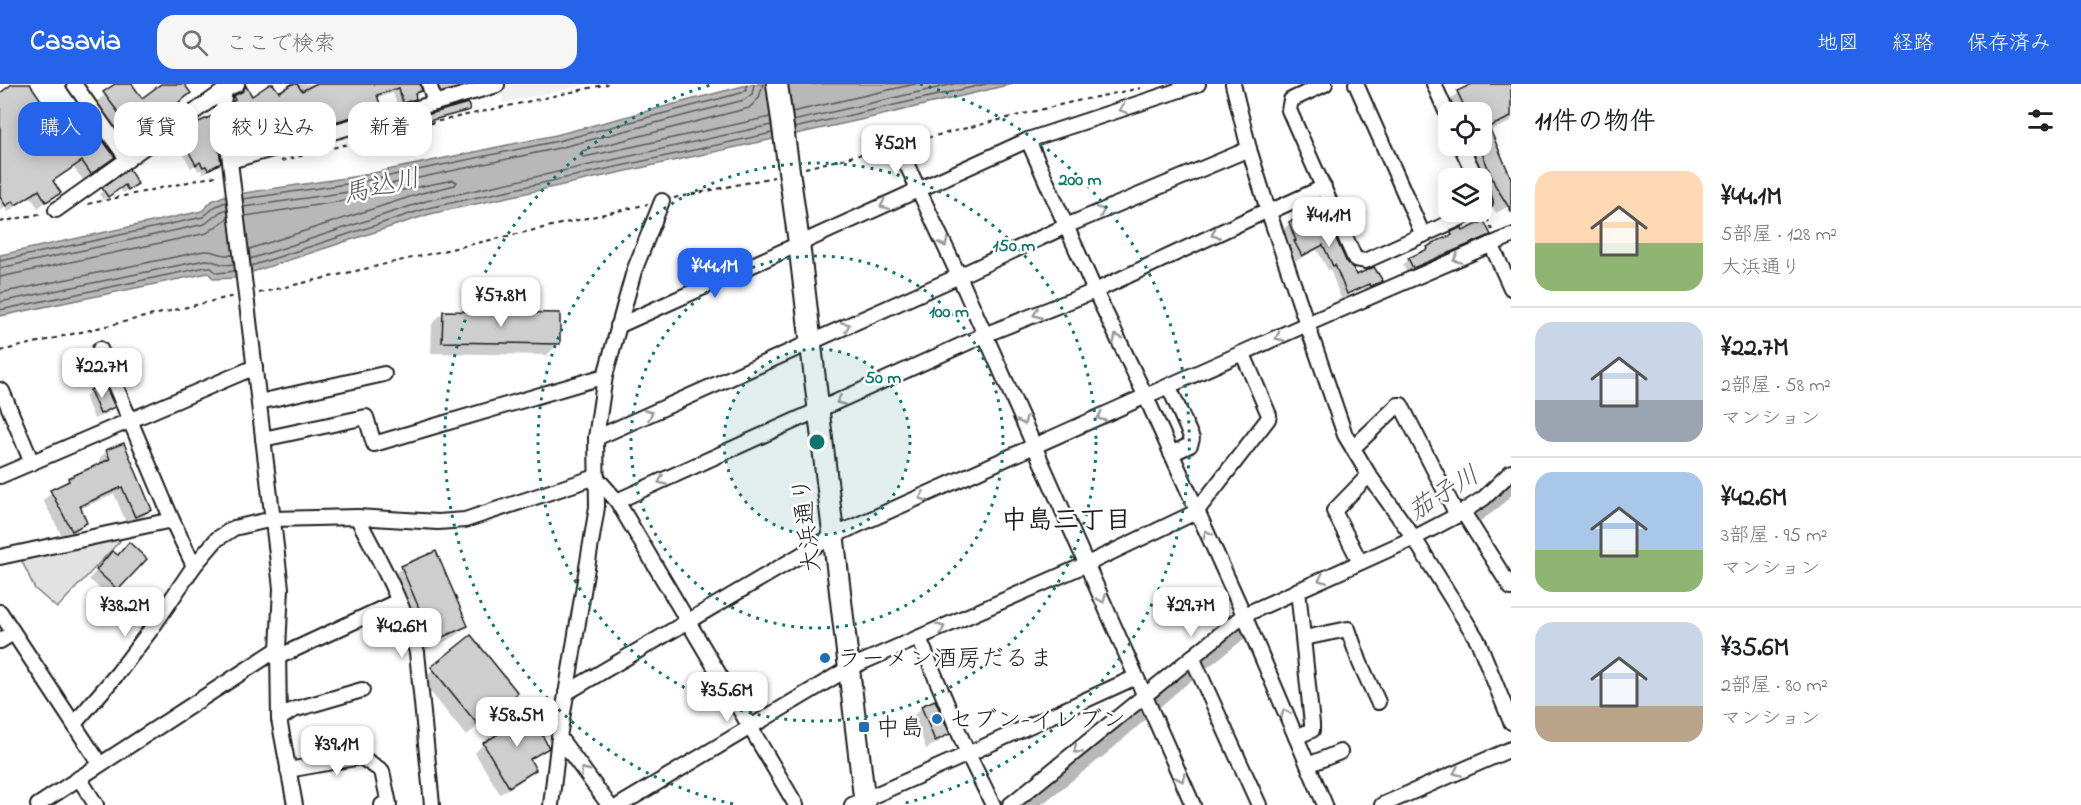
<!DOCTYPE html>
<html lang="ja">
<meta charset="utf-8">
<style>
body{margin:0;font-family:"Indie Flower","Klee One",sans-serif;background:#f6f6f6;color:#202124;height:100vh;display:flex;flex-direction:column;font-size:22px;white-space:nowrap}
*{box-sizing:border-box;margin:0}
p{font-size:20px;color:#757577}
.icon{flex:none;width:33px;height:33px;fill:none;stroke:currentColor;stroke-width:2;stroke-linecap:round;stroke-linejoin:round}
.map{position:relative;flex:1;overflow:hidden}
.drawer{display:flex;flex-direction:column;background:#fff;width:570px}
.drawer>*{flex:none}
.banner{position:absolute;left:18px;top:18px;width:570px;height:54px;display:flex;gap:12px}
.tools{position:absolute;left:1438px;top:18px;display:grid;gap:12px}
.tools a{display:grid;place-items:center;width:54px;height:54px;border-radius:12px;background:#fff;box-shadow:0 3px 15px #0003;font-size:30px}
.price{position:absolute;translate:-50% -51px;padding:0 14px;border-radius:12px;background:#fff;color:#222;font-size:20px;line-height:39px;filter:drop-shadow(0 2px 3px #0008)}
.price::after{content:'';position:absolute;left:50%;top:36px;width:18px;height:14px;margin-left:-9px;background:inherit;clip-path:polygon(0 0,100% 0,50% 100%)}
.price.current{background:#2563eb;color:#fff}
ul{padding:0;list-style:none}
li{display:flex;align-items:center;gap:18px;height:150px;padding:0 24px}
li+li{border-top:2px solid #e0e0e0}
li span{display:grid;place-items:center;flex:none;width:168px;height:120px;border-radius:18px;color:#555}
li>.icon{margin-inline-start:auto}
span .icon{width:72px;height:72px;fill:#fffc;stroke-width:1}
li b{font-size:26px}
h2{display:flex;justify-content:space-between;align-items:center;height:72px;padding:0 24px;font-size:26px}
.tag{padding:0 21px;border-radius:18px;background:#fff;box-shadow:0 3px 15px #0003;font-size:21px;line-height:54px}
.tag.current{background:#2563eb;color:#fff}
header{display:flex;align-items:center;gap:36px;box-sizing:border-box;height:84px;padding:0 30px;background:#2563eb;color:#fff}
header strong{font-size:28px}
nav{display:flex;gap:33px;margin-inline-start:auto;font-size:21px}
.search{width:420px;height:54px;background:#f6f6f6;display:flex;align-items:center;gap:15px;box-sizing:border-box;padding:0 21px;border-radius:18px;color:#757577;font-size:22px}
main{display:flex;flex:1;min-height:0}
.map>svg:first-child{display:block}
</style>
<header>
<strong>Casavia</strong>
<div class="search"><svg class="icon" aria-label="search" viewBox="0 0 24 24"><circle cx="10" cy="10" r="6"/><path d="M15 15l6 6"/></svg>ここで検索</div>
<nav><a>地図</a><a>経路</a><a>保存済み</a></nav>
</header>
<main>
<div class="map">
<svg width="1511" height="721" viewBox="0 0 1511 721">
<rect width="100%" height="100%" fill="#fff"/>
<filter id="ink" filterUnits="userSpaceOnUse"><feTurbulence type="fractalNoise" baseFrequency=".0167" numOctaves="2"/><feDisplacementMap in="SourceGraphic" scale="12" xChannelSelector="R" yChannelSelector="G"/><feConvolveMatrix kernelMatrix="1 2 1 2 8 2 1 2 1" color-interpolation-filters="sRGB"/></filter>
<g filter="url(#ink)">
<path fill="#f0f0f0" d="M500,0H589L503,19Z"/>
<path fill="#e2e2e2" stroke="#7f7f7f" stroke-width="1.5" d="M117,449L120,457L57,524L35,505L20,473Z"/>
<path fill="#b8b8b8" stroke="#7a7a7a" stroke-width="1.5" d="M751,0H1012L878,32L430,130L234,194L214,195L208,189L0,232V171L202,127L212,117L224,112L359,92L556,51Z"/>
<g fill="#0003">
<path d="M15,0H28L58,43L78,61L113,73L83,96L74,84L52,98L59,108L38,124L30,112L8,128L5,123L0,127V10Z"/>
<path d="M117,0H130L142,16L163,0H183L189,9L178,21L123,61L93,21Z"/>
<path d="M295,0H419L420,6L409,20L398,23L393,9L376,14L378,20L373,25L364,28L359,34L235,69L230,48L235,42L228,29L227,25L230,22L229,19L245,4L251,14L278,11Z"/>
<path d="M436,0H464L439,11Z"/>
<path d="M1465,0H1511V38L1489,47L1509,92L1511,91V121L1496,129L1493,123L1491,124L1482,106V94L1464,62H1482V28H1452L1448,18L1458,8L1467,4Z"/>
<path d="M468,26L466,28L423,39L422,36L415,43L404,46L403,43L409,37L420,34L421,37L424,33Z"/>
<path d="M192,42L217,55L214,58L220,78L203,90L201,86L198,87L195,81L191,84L175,56Z"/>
<path d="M129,87L136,100L123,109L120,105L103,116L99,110Z"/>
<path d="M1311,125L1356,193L1381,197L1376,202L1365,207L1364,204L1341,215L1330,185L1328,186L1317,166L1296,177L1284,145L1290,139L1306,132Z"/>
<path d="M1461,145L1462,149L1489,150L1483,156L1407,189L1403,181L1409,175L1423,169L1433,160Z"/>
<path d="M443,228L558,260L547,271L431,269L432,240Z"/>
<path d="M91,307L113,323L108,329L94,335L85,312Z"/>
<path d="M107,367L150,426L142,434L127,440L114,410L80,425L85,439L77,447L63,454L43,416L69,395L101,380L99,375Z"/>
<path d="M104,478L117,505L109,513L89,495Z"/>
<path d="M402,483L467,541L455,553L421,568L390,495Z"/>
<path d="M471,554L516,609L466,652L421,596Z"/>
<path d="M922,623L948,650L939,658L926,665L914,631Z"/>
<path d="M517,636H540L535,640L547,663L529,677L534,686L526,694L500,710L475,669L483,660L509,645Z"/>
</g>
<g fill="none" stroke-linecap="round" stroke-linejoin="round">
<g stroke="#5a5a5a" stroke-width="1.5">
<path d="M763,0L759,14L749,24L582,67L580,71L584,73L770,33"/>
<path d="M792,28L915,0"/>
<path d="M793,37L954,0"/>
<path d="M794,44L986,0"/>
<path d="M243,115L360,98L558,57L741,9L746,6L747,0"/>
<path d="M244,123L362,106L559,64L744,16L752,10L754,0"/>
<path d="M245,132L363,114L453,96L457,98L455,101L422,109L249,165"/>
<path d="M250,175L426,117L771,41"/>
<path d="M0,177L203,133L216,122L226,118"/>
<path d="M251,182L428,124L772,49"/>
<path d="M0,184L205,140L220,128L227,125"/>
<path d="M0,193L207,149L228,134"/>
<path d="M0,209L204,167C215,166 222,173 233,171"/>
<path d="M0,218L205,176C217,176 219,183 234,180"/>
<path d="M0,226L206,183L211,184L217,189L235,187"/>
</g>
<g stroke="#b8b8b8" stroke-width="22">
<path d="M1471,430L1491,416L1511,396"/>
<path d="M1023,721L1101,660L1174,596L1241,543"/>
</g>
</g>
<g fill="#cecece" stroke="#1c1c1c" stroke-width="1.5">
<path d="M12,0H30L58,41L63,37L79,59L96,47L115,73L91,90L82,77L53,97L61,109L46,118L39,106L16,121L13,117L6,122L0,113V9Z"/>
<path d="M115,0H132L142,14L161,0H184L191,9L135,51L103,8Z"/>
<path d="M270,0H273L279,8L292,0H297L302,7L315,0H420L422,7L415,9L416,15L403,19L399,4L377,11L380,20L365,25L366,29L240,65L235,41L242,39L233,23L232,18L235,16L233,12L242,8L246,2L252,12Z"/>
<path d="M1472,0H1511V33L1489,43L1511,94V127L1495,101L1480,64L1482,63V28H1467L1457,7Z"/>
<path d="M468,19L470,26L425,38L423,32Z"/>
<path d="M212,32L217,42L218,56H214L219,65L221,79L208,86L206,82L203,83L200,78L196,81L179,50L192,41Z"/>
<path d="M129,85L138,100L128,106L125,101L108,113L102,104Z"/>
<path d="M1320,119L1347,179L1353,184L1356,191L1374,183L1383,197L1371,202L1369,200L1347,210L1335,181L1333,182L1323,161L1302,172L1294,157H1296L1289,138L1311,128L1310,124Z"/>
<path d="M1484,137L1491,151L1413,184L1408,174L1428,165L1427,163L1432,160V159L1452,151L1451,148L1462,143L1463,147Z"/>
<path d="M443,227L560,229V260L442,258Z"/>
<path d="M104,299L115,323L100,330L90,306Z"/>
<path d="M124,359L152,426L135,433L122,403L80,422L87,439L72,447L50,406L69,397L68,394L110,375L106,366Z"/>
<path d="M129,458L147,475L118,506L96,486L112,467L118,471Z"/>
<path d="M436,467L468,542L433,557L401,482Z"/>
<path d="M471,551L518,609L478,641L431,583Z"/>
<path d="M935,616L950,650L935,657L921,622Z"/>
<path d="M534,624L541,636L536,639L549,664L530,675L536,686L509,703L483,659L518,638L516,635Z"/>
</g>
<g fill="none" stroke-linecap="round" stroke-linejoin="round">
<g stroke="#1c1c1c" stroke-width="18">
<g id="street">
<path d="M74,0L128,76"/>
<path d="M226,0L223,19L281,504L278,565L279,635L295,721"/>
<path d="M1233,0L1249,65L1268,126L1345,351L1369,391L1414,454L1478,557L1511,638"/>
<path d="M1325,0L1291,16L1289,26L1355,175L1365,177L1474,128"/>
<path d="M1356,0L1423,151"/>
<path d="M1434,0L1449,34"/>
<path d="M435,19L497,1"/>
<path d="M1028,56L1095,207L1146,313L1244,531L1325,721"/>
<path d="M1461,62L1476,94"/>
<path d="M899,64L959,192L1193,721"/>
<path d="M230,77L435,19L429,0"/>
<path d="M1482,108L1485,118L1482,124"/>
<path d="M56,126L225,6L237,0"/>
<path d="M1269,128L1324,103"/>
<path d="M1491,160L1511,204"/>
<path d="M618,242L1028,56L1198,0"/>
<path d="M100,265L172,436L194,482"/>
<path d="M1169,303L1192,355L1190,361L1171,370"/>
<path d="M0,306L2,307L32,379"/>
<path d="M259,318L384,290"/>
<path d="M596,354L959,192L1066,142L1249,65"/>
<path d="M263,355L366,333L374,360L605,292"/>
<path d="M1353,364L1398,321H1401L1453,423L1456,432"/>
<path d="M0,392L255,283"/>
<path d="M596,393L617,417L796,721"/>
<path d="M617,417L984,251L1095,207L1268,126"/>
<path d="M1463,428L1511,504"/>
<path d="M357,433C380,477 404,520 417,568L432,721"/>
<path d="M0,473L172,436"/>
<path d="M1360,478L1334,427L1369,391"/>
<path d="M0,528L100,680"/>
<path d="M919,554L968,670L993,721"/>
<path d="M1304,554L1348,545L1360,579L1378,618"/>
<path d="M0,557L13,549"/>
<path d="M278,573L398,517"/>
<path d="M1192,573L1259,721"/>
<path d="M566,609L833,452L1307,240L1511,152"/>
<path d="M279,635L293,626L362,606"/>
<path d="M74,640L118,589L152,544L194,482L217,455L234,444L273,435L357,433L438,438L465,436L596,393"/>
<path d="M559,653L609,721"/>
<path d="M1296,653L1312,646V640L1298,506"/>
<path d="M1308,681L1340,668"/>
<path d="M288,686L361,673L382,687L389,720L382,721"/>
<path d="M79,694L96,721"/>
<path d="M38,721L278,565"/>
<path d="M551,721L559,653L597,423L596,354L605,292L634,187L662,117"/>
<path d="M620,721L849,584L1087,480L1196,428L1268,335L1269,331L1243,270"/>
<path d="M852,721L968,670L1136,593"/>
<path d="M1010,721L1244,531L1414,454L1456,432L1484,414L1511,388"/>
<path d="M1382,721L1511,665"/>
</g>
</g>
<g stroke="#1c1c1c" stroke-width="24">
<path id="secondary" d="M777,0L799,159L865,721"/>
</g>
<g stroke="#1c1c1c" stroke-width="2" stroke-dasharray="4.5 4.5" stroke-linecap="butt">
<path d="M910,58L1072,18L1141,4"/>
<path d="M281,77L435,38L608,0"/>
<path d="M805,84L887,64"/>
<path d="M674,114L774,93"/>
<path d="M88,120L220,91"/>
<path d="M1487,134L1492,146"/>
<path d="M0,138L44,129"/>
<path d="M259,209L648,120"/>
<path d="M0,267L234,212"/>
</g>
<use href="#street" stroke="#fff" stroke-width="14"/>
<use href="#secondary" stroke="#fff" stroke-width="20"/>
</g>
<defs><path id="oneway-chevron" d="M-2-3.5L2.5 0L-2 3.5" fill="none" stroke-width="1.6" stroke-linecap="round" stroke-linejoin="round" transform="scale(1.5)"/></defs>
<g stroke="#999">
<use href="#oneway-chevron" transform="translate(1123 25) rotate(162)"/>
<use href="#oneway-chevron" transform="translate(884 121) rotate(156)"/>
<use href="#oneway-chevron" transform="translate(1101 127) rotate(-23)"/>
<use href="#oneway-chevron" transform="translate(1215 150) rotate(155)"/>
<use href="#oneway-chevron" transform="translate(944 159) rotate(66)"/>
<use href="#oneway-chevron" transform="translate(1457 175) rotate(157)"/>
<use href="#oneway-chevron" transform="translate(1037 230) rotate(158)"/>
<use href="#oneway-chevron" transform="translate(846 242) rotate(-24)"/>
<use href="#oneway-chevron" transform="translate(1279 253) rotate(155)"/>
<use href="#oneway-chevron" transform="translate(1117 254) rotate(-116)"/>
<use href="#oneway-chevron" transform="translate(840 317) rotate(156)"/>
<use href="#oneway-chevron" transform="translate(649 330) rotate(-24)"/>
<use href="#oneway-chevron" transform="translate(1101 333) rotate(155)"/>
<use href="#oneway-chevron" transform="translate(1023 337) rotate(66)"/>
<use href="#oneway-chevron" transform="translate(662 397) rotate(156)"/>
<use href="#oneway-chevron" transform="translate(923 413) rotate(156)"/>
<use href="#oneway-chevron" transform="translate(1207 450) rotate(-115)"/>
<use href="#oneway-chevron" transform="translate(1322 495) rotate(156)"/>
<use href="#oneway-chevron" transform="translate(1102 515) rotate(67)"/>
<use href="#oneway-chevron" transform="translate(941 544) rotate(-24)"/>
<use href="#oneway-chevron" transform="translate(1285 629) rotate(-113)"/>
<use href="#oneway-chevron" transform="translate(1077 666) rotate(141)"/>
<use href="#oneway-chevron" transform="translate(584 687) rotate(-127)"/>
<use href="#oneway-chevron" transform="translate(1457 688) rotate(156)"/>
<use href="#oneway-chevron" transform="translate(1181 694) rotate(66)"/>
</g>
</g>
<circle cx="817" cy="358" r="93" fill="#0f766e" fill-opacity=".12"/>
<g fill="none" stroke="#0f766e" stroke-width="3" stroke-dasharray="3 6">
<circle cx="817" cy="358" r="93"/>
<circle cx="817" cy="358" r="186"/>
<circle cx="817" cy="358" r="279"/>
<path d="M733 720A372 372 0 0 1 714 0M920 0A372 372 0 0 1 901 720"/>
</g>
<g fill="#1f6fb2" stroke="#fff" stroke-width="2">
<circle cx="825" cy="574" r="6"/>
<circle cx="937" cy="635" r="6"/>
<rect x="858" y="637" width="12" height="12" rx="3"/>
</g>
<g text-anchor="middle" stroke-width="5" stroke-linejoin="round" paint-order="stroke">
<g font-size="24" fill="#1c1c1c" stroke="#fff">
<text transform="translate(806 441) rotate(-97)" y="8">大浜通り</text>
</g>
<g font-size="24" fill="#1c1c1c" stroke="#fff" text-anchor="start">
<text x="837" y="582">ラーメン酒房だるま</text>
<text x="949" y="643">セブン-イレブン</text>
<text x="876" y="651">中島</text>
</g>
<g font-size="26" font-style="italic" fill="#5a5a5a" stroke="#fff">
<text transform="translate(381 101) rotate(-13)" y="9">馬込川</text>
<text transform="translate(1443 408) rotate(-32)" y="9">茄子川</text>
</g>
<g font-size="26" font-weight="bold" fill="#1c1c1c" stroke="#fff">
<text x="1066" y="444">中島三丁目</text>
</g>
</g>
<circle cx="817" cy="358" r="9" fill="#0f766e" stroke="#fff" stroke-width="3"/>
<g font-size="18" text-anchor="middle" font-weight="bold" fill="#0f766e" stroke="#fff" stroke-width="5" stroke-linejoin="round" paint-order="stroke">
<text x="1080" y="101">200 m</text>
<text x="1014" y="167">150 m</text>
<text x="949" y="233">100 m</text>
<text x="883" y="299">50 m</text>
</g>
</svg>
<div class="tools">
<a><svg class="icon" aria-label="locate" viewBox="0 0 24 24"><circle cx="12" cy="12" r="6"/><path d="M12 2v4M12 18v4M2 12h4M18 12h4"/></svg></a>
<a><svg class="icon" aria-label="layers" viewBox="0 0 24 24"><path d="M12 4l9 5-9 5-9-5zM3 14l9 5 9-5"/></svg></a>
</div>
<b class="price" style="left:896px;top:92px">¥52M</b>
<b class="price" style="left:1329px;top:164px">¥41.1M</b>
<b class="price current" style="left:715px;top:215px">¥44.1M</b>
<b class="price" style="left:501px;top:244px">¥57.8M</b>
<b class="price" style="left:102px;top:315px">¥22.7M</b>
<b class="price" style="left:125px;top:554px">¥38.2M</b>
<b class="price" style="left:1191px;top:554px">¥29.7M</b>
<b class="price" style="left:402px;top:575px">¥42.6M</b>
<b class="price" style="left:727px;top:639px">¥35.6M</b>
<b class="price" style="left:517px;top:664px">¥58.5M</b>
<b class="price" style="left:337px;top:693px">¥39.1M</b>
<div class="banner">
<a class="tag current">購入</a>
<a class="tag">賃貸</a>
<a class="tag">絞り込み</a>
<a class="tag">新着</a>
</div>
</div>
<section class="drawer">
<h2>11件の物件<svg class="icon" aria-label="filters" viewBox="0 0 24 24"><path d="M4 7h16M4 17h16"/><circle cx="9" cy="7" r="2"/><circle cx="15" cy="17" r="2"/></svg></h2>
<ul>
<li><span style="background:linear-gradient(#ffd9b3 60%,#8fb573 0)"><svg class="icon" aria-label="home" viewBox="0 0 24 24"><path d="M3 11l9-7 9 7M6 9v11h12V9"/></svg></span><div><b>¥44.1M</b><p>5部屋 · 128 m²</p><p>大浜通り</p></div></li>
<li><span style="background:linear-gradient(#c9d6e8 65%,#9aa5b1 0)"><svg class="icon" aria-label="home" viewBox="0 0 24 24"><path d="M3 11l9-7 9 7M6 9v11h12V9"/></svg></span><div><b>¥22.7M</b><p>2部屋 · 58 m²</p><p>マンション</p></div></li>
<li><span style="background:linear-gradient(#a9c7e8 65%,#8fb573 0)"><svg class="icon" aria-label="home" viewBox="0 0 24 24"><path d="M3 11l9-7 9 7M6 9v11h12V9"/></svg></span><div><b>¥42.6M</b><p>3部屋 · 95 m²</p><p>マンション</p></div></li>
<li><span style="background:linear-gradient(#c9d6e8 70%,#b9a48a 0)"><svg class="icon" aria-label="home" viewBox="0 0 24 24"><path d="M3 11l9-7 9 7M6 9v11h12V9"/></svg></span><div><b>¥35.6M</b><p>2部屋 · 80 m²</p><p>マンション</p></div></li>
</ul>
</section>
</main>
